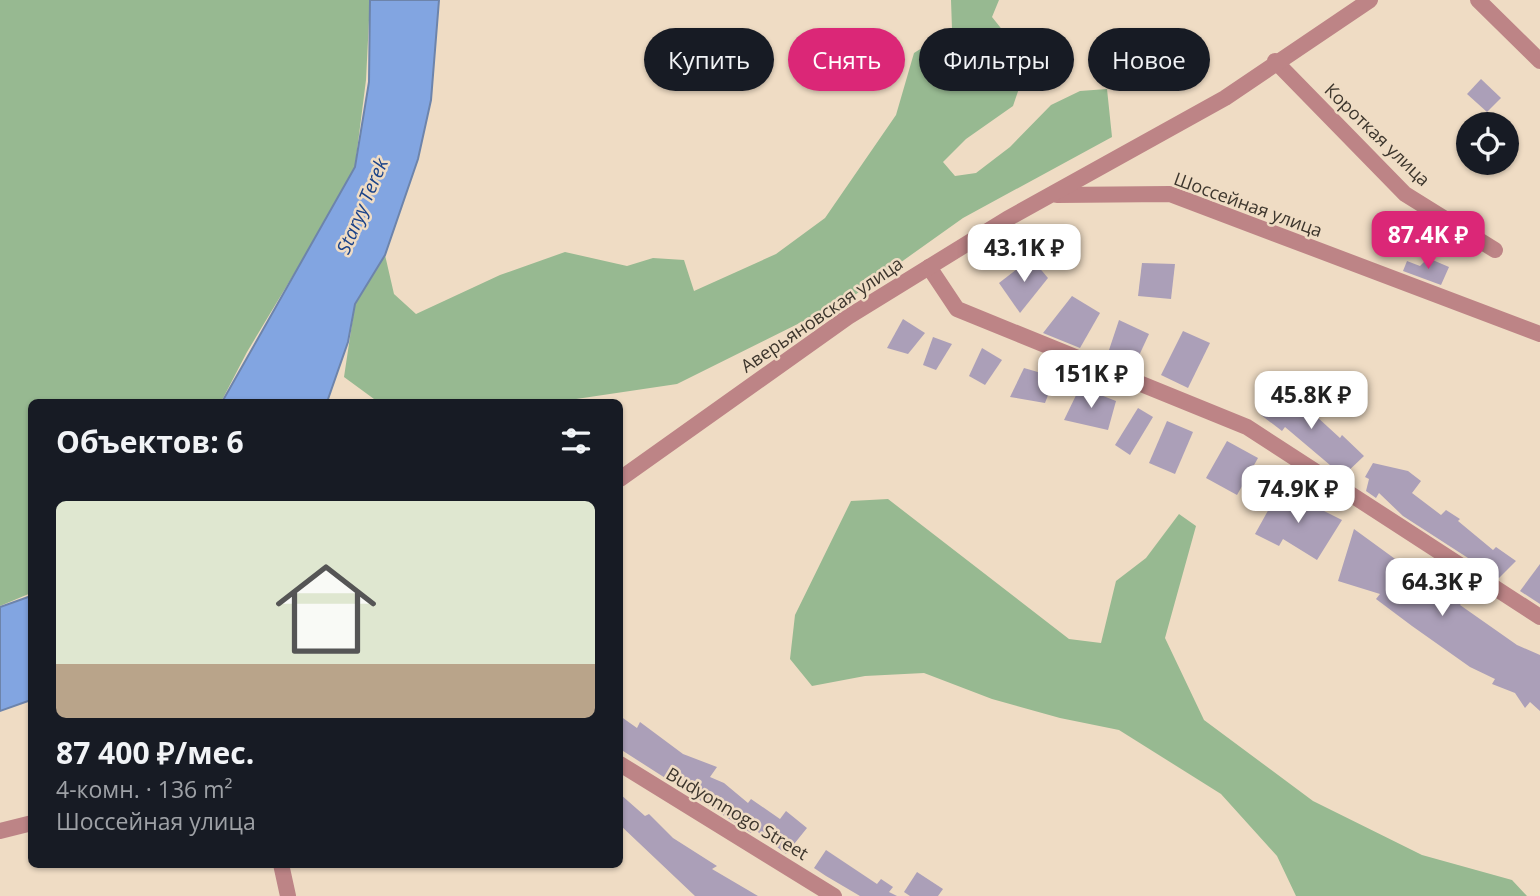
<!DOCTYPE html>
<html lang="ru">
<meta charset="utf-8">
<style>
body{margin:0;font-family:"Open Sans",sans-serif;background:#242831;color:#f1f3f6;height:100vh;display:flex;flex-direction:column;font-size:26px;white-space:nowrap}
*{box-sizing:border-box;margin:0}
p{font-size:23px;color:#9ea1a6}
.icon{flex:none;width:38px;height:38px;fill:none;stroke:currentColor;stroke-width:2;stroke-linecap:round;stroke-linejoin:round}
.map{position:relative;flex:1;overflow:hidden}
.side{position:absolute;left:28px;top:399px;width:595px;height:469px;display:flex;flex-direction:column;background:#171b24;border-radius:10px;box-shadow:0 2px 5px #0004}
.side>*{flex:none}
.banner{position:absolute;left:644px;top:28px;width:665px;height:63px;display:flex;gap:14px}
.tools{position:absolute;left:1456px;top:112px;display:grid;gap:14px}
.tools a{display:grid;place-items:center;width:63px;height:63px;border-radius:50%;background:#171b24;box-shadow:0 2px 5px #0004;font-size:35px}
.price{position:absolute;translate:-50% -60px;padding:0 16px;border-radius:14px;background:#fff;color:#222;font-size:23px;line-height:46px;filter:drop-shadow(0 2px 4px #0008)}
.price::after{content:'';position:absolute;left:50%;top:42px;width:21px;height:16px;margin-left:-10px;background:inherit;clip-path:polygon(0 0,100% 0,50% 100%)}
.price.selected{background:#db2777;color:#fff}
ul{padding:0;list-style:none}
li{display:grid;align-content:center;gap:14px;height:371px;padding:0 28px}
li+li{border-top:2px solid #363941}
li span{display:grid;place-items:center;height:217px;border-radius:10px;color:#555}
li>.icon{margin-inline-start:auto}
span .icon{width:126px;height:126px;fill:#fffc;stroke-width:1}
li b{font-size:30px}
h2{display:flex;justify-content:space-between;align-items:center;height:84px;padding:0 28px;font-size:30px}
.chip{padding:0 24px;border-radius:32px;background:#171b24;box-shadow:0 2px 5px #0004;font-size:24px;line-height:63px}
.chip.selected{background:#db2777;color:#fff}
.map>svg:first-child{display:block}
</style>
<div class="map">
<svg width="1540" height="896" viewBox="0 0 1540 896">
<rect width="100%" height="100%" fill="#efdcc4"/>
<g fill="#97b991">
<path d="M0,0H370L366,80L354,174L247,352L221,402H32L31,593L0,606Z"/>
<path d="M951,0H999L992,17L1028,62L1013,106L966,139L943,162L955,176L976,173L1010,147L1051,105L1080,91L1107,89L1112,137L963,218L852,297L677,384L556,402H401L374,399L344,377L355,304L385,255L394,294L416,314L500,275L565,252L627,266L653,258L684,260L694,291L776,254L825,218L896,115L914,53L952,29Z"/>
<path d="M888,499L1069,639L1101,643L1116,581L1146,558L1179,514L1196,526L1165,638L1204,720L1313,801L1422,855L1512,880L1527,896H1296L1277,856L1221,794L1119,730L1060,718L992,699L924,673L865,676L812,686L790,659L795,615L851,501Z"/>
</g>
<g fill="#82a5e1" stroke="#6d84ab" stroke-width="2">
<path d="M370,0H439L431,100L418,159L385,255L355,304L348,342L327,402H222L355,167L369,82Z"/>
<path d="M31,596V700L0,711V607Z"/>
</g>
<g fill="#ab9fb8">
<path d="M1481,79L1501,98L1487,112L1467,94Z"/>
<path d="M1031,258L1048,278L1020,313L999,283Z"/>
<path d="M1428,258L1449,267L1441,285L1403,271L1407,261L1420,266Z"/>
<path d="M1142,263L1175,264L1171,299L1138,296Z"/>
<path d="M1072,296L1100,313L1080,348L1043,333Z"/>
<path d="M903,319L925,333L908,354L887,348Z"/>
<path d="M1119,320L1149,334L1136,362L1108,353Z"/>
<path d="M1183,331L1210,343L1188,388L1161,375Z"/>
<path d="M933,337L952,344L936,370L923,365Z"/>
<path d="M982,348L1002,360L985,385L969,376Z"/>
<path d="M1024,368L1055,377L1045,403L1010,397Z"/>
<path d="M1281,385L1306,403L1304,405L1340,438L1342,435L1364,456L1343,476L1285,427L1282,431L1261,415Z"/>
<path d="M1080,387L1116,401L1108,430L1064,420Z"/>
<path d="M1138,408L1153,417L1130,455L1115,445Z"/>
<path d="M1167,421L1193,432L1175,474L1149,463Z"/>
<path d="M1227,441L1258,458L1237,495L1206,478Z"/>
<path d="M1373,463L1408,471L1421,481L1412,493L1441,515L1446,510L1460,519L1458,521L1493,550L1496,547L1516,561L1499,578L1403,516L1379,493L1376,498L1366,491L1369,479L1365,477Z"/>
<path d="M1280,489L1342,520L1317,560L1283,539L1279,546L1255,534Z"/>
<path d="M1354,529L1402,564L1407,558L1427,572L1424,576L1462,602L1460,605L1517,645L1540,655V711L1530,702L1525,708L1515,693L1492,684L1495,679L1470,667L1412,626L1376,599L1380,594L1338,581Z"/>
<path d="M1540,564V604L1520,591Z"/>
<path d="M620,716L637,728L640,722L683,754L717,767L710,777L724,783L748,803L751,799L780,819L786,811L807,828L786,854L754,829L751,833L620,749Z"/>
<path d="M620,794L645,816L649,814L673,838L717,866L712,869L758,896H695L620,825Z"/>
<path d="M826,850L877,884L881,879L893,887L889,892L897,896H860L826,876L814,868Z"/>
<path d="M917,872L943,889L938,896H910L904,892Z"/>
</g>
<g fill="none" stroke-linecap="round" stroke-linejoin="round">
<g stroke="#bd8486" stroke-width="16">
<path d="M1478,0L1540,61"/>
<path d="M1275,61L1405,194L1495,250"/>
<path d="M1057,195L1170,194L1540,334"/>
<path d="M929,267L957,309L1247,427L1540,617"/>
<path d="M620,479L848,317L1007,219L1225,98L1370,0"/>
<path d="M620,764L834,896"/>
<path d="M0,831L32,823"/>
<path d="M281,864L288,896"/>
</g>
</g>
<g text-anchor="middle" stroke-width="5" stroke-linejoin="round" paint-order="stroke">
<g font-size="18" fill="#3d362d" stroke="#efdcc4">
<text transform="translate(1377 135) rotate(44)" y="6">Короткая улица</text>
<text transform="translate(1248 205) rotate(20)" y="6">Шоссейная улица</text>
<text transform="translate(822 315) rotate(-34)" y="6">Аверьяновская улица</text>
<text transform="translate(737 814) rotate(31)" y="6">Budyonnogo Street</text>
</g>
<g font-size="19" font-style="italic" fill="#1a4288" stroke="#efdcc4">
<text transform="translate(362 206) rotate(-67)" y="7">Staryy Terek</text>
</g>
</g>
</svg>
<div class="tools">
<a><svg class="icon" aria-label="locate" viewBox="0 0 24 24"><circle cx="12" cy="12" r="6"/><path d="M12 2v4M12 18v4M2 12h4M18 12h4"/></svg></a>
</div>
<b class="price selected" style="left:1428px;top:271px">87.4K ₽</b>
<b class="price" style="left:1024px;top:284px">43.1K ₽</b>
<b class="price" style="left:1091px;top:410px">151K ₽</b>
<b class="price" style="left:1311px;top:431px">45.8K ₽</b>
<b class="price" style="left:1298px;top:525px">74.9K ₽</b>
<b class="price" style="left:1442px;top:618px">64.3K ₽</b>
<div class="banner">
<a class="chip">Купить</a>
<a class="chip selected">Снять</a>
<a class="chip">Фильтры</a>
<a class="chip">Новое</a>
</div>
<section class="side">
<h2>Объектов: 6<svg class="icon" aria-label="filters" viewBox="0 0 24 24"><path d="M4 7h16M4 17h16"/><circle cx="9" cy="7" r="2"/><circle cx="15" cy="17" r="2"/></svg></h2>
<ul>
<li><span style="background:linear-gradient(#dfe7d0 75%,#b9a48a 0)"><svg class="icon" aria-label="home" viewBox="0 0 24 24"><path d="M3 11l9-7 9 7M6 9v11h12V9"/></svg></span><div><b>87 400 ₽/мес.</b><p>4-комн. · 136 m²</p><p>Шоссейная улица</p></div></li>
</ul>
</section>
</div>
